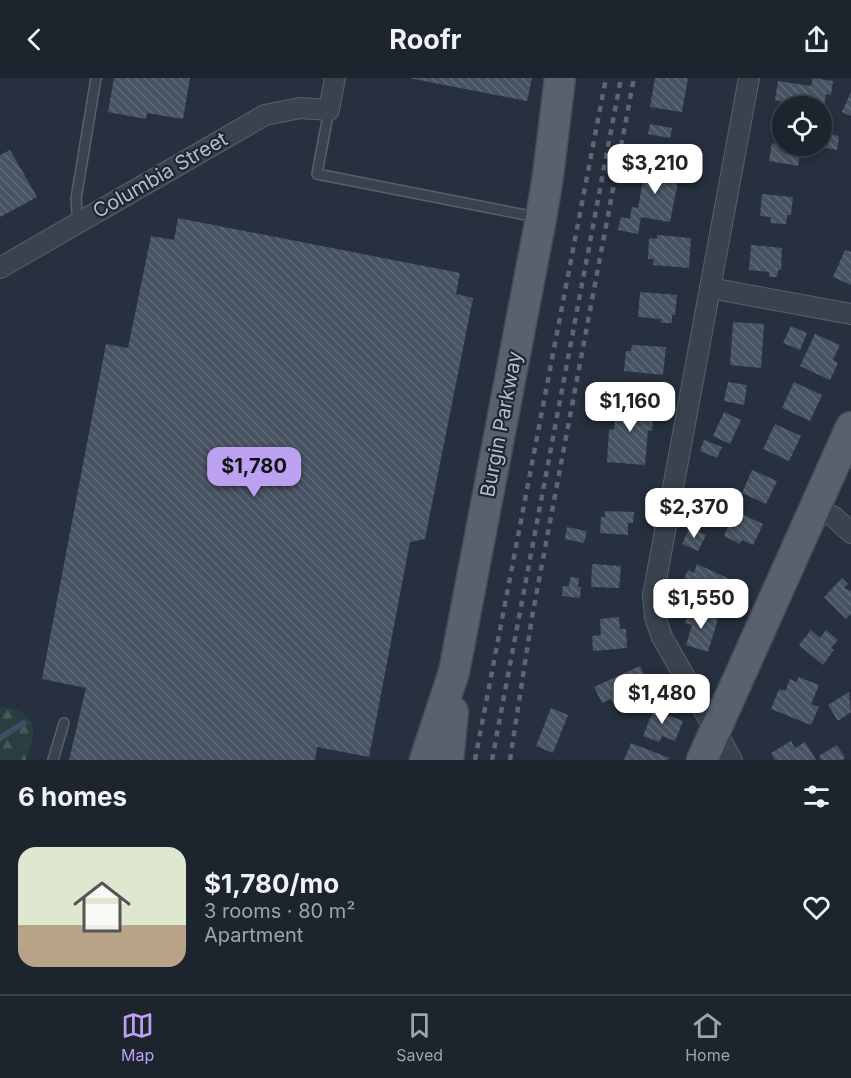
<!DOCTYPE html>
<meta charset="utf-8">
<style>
body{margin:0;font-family:Inter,sans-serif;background:#252c36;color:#f1f3f6;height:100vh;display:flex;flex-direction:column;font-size:22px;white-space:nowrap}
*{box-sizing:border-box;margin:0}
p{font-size:20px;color:#a0a4aa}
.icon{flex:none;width:33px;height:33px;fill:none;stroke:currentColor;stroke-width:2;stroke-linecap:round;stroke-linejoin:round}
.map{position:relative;height:682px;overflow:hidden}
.side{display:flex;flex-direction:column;background:#1c242e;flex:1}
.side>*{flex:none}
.tools{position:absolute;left:772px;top:18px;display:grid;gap:12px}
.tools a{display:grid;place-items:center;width:60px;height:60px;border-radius:50%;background:#1c242e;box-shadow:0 3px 9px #0003,0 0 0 2px #3a414a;font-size:30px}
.price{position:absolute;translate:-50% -51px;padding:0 14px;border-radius:12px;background:#fff;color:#222;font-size:20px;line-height:39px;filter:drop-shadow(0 2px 3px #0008)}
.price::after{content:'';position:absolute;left:50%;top:36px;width:18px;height:14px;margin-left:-9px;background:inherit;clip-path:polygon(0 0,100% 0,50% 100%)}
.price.active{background:#bca0f2;color:#111}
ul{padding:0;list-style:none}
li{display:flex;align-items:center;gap:18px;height:150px;padding:0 18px}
li span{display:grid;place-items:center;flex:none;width:168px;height:120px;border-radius:18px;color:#555}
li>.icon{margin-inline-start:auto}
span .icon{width:72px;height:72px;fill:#fffc;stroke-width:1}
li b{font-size:26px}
h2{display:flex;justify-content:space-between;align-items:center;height:72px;padding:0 18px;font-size:26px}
header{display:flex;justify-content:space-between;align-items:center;height:78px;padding:0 18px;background:#1c242e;font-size:27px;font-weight:700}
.tabs{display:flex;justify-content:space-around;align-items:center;height:84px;border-top:2px solid #3a414a;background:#1c242e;font-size:16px;color:#a0a4aa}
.tabs a{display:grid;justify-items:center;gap:3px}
.tabs .active{color:#bca0f2}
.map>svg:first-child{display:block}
</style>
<header><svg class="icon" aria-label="back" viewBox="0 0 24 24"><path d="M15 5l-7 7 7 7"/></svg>Roofr<svg class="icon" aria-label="share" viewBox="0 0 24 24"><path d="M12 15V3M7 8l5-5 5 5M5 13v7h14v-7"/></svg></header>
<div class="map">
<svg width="851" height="682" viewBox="0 0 851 682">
<defs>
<pattern id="forest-firs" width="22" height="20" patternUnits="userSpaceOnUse" patternTransform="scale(1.5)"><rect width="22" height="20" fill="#293e40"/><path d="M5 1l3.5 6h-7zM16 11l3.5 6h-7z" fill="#46585a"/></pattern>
<pattern id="building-back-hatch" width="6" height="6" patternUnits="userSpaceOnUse" patternTransform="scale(1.5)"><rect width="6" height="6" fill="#485362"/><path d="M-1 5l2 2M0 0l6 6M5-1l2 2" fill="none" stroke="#606a77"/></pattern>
</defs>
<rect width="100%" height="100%" fill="#26303e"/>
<path fill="url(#forest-firs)" d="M3,629C20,631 37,639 33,659C32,667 27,674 26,682H0V631Z"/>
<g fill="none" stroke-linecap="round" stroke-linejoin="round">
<path stroke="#3d4d66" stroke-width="6" d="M0,660L24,645"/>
</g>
<g fill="url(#building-back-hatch)">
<path d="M114,0H190L183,41L147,35L146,41L108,34Z"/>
<path d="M409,0H532L527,23Z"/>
<path d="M655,0H688L682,34L650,29Z"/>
<path d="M813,0L833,3L831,17L826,16L824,28H802L775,22L778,3L811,8Z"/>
<path d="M851,14V38L842,34Z"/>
<path d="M650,46L672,50L670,60L648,56Z"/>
<path d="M825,55L839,58L837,72L822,69Z"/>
<path d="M772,65L801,70L798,88L769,83Z"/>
<path d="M10,72L37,119L0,139V77Z"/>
<path d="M647,80L683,87L681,99L679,98L670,144L641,139L638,156L618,152L621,139L630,141L632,129L638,130Z"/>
<path d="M762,116L793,119L791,137H787L786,146L770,145L771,139L760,138Z"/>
<path d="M178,140L460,195L456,216L473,220L425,461L410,464L369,679L317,669L315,682H69L86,610L42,601L106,266L128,270L151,158L174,162Z"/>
<path d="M657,157L691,160L689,190L653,187L654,181H648L649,160L657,161Z"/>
<path d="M751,167L782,170L781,192H778L777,199H769V194L749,192Z"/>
<path d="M845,172L851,174V207L833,199Z"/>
<path d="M640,214L677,217L675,237H672V245H661V241L638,239Z"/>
<path d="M733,244L764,246L761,290L730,287Z"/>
<path d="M791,248L807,255L800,272L783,265Z"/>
<path d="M815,256L840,267L833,282L838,285L830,302L800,288Z"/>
<path d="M632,267L666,269L663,297L624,293L626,273H631Z"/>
<path d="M728,304L747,307L744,327L724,323Z"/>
<path d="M794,304L822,317L810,343L782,330Z"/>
<path d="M616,322L654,325L652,353L648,352L645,387L607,384L609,351L614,352Z"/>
<path d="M724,334L741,342L730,366L713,358Z"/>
<path d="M775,346L801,358L789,383L763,371Z"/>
<path d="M704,362L722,369L717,380L700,373Z"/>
<path d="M752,392L777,403L766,426L742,415Z"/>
<path d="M605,433L634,434L633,445H628V457L600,455L601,439H605Z"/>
<path d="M735,433L763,446L753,467L742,462L740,466L724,458Z"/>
<path d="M567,449L587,453L584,465L565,461Z"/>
<path d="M690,449L706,457L698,473L682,466Z"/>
<path d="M592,486L621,488L619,510L591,509Z"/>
<path d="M697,486L734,503L722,531L679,511L688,492L694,495Z"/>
<path d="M570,499L579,500L578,509H581L580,520L562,518L563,508H569Z"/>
<path d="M842,500L848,506L844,510L851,513V536L846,541L824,519Z"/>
<path d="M690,532L718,541L708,574L686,567L692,547L685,545Z"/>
<path d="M619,539L620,551H626L627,570L593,573L592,558L601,557L600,541Z"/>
<path d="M811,552L820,560L826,552L838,562L831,570L834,572L823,587L799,567Z"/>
<path d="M640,588L649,609L633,617L635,621L623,627L621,623L614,627L611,621L602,625L594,609Z"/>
<path d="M799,599L819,607L811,626L819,629L811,647L771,631L779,611L785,613L790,601L796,604Z"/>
<path d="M849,614L851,634L838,643L828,627Z"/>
<path d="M656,626L669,631L667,637L683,643L675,663L662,658L659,664L643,658Z"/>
<path d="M551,630L568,637L553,675L536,668Z"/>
<path d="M791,663L795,670L805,664L816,682H775L771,675Z"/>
<path d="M631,665L669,680L668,682H624Z"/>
<path d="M837,667L845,680L842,682H821L819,678Z"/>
</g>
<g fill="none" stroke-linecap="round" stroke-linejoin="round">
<g stroke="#58606c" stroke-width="12">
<g id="service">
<path d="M329,32L317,96L536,139"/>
<path d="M78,145L76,121L96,0"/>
<path d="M53,682L64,645"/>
</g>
</g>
<g stroke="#58606c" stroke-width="22">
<g id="minor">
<path d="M0,190L265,37L300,30L329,32L335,0"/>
<path d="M710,210L851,236"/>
<path d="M815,430L834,439L851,455"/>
<path d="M732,682L662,559L655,539L653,518L749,0"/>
</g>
</g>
<g stroke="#434b57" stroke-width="33">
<g id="primary">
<path d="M425,682L454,594L541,140L548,98L560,0"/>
<path d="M448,682L453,634"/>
<path d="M702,682L851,349"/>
</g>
</g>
<use href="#service" stroke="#3a424e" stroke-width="9"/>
<use href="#minor" stroke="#3a424e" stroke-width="20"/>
<use href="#primary" stroke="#58616e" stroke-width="30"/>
<g stroke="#5c6675" stroke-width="4.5" stroke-dasharray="6 6" stroke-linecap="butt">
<path d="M475,682L606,0"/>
<path d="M492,682L621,0"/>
<path d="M510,682L532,539L634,0"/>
</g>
</g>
<g text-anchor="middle" stroke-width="4.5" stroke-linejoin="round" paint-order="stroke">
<g font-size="20" fill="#b6bdc9" stroke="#1f2733">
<text transform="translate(160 97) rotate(-30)" y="7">Columbia Street</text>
<text transform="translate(501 346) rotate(-79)" y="7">Burgin Parkway</text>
</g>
</g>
</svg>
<div class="tools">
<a><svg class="icon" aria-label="locate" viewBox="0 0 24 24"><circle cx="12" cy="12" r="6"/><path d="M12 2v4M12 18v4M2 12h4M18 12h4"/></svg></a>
</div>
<b class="price" style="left:655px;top:117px">$3,210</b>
<b class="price" style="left:630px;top:355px">$1,160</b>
<b class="price active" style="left:254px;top:420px">$1,780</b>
<b class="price" style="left:694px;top:461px">$2,370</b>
<b class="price" style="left:701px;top:552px">$1,550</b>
<b class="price" style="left:662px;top:647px">$1,480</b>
</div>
<section class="side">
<h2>6 homes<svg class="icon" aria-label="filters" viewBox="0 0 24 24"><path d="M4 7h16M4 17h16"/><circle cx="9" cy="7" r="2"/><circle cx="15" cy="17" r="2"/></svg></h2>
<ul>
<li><span style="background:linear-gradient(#dfe7d0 65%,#b9a48a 0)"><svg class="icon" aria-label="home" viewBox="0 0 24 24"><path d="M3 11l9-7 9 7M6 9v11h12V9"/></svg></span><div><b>$1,780/mo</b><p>3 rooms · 80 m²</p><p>Apartment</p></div><svg class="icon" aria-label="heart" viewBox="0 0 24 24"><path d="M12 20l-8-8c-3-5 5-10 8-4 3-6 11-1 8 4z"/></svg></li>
</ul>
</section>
<nav class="tabs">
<a class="active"><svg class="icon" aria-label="map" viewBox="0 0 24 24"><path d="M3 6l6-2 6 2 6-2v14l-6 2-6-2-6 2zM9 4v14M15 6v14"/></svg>Map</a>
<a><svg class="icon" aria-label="saved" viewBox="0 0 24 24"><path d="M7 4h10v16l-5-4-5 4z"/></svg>Saved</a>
<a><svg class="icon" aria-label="home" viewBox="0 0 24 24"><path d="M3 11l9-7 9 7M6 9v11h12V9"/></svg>Home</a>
</nav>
